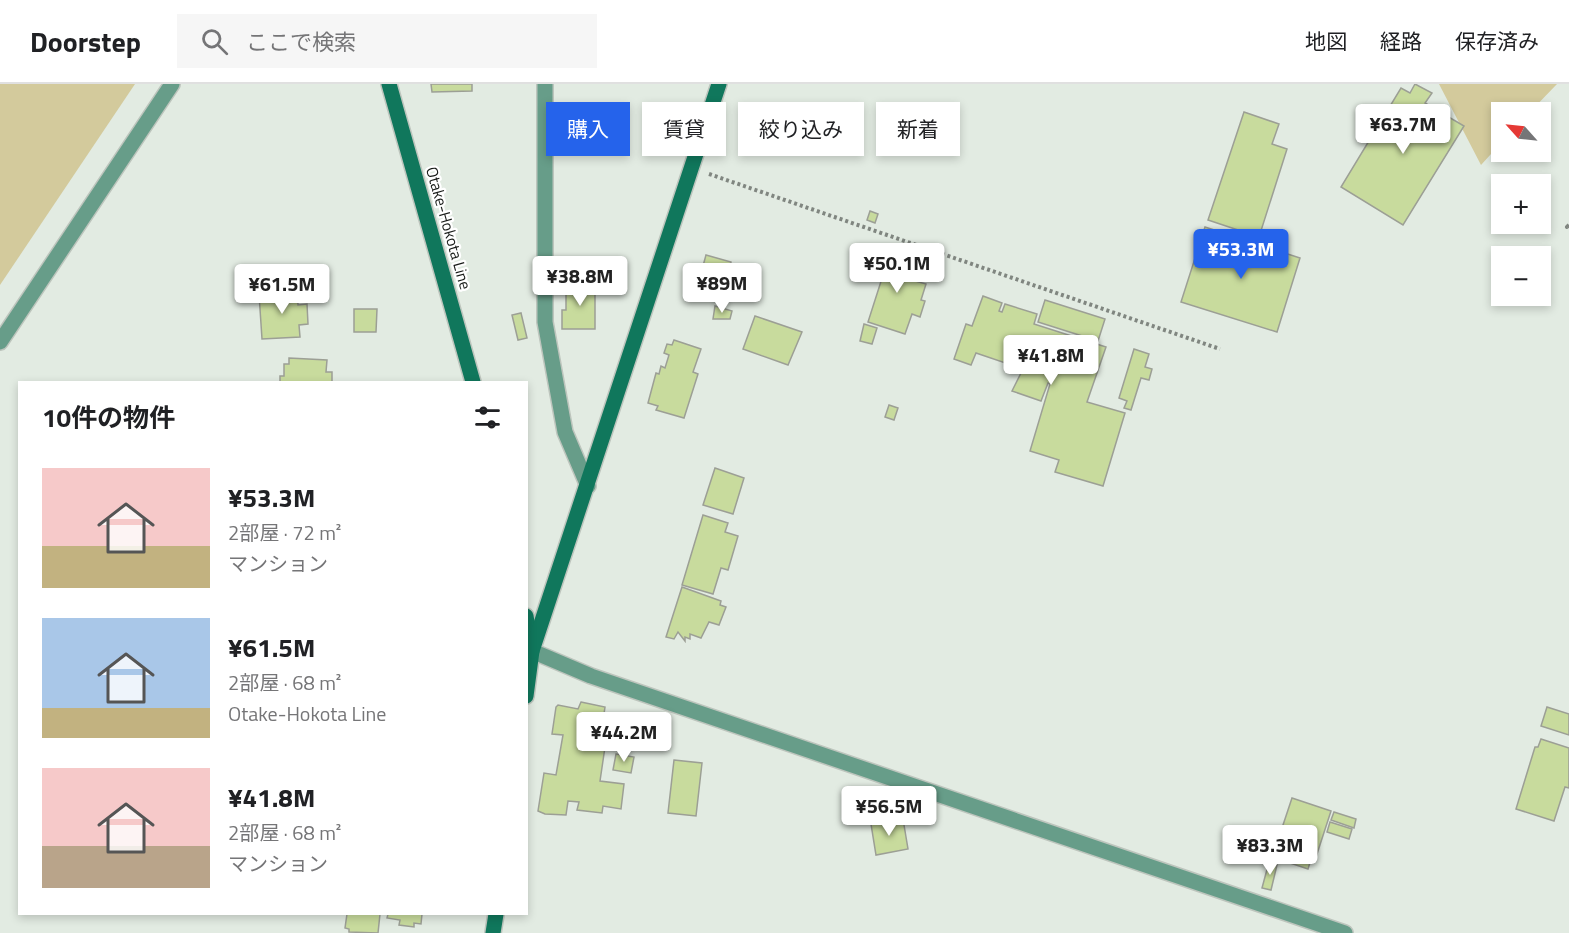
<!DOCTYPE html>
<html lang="ja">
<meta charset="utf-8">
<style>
body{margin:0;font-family:"Titillium Web","Noto Sans JP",sans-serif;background:#f6f6f6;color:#202124;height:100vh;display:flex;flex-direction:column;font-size:22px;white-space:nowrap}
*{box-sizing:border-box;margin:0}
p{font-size:20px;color:#757577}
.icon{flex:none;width:33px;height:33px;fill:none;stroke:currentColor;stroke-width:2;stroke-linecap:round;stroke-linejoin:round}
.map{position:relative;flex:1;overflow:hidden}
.panel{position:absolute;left:18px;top:297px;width:510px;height:534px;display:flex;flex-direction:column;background:#fff;border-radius:0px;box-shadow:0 3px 9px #0003}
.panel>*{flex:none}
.banner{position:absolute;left:546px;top:18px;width:570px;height:54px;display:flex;gap:12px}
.needle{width:39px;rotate:297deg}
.buttons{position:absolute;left:1491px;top:18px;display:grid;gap:12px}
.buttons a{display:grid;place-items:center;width:60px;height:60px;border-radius:0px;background:#fff;box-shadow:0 3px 9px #0003;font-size:30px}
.price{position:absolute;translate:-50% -51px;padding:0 14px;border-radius:6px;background:#fff;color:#222;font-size:20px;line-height:39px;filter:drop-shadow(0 2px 3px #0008)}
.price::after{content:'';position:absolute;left:50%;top:36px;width:18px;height:14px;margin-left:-9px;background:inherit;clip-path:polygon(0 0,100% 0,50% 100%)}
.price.selected{background:#2563eb;color:#fff}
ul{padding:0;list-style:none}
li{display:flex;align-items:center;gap:18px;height:150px;padding:0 24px}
li span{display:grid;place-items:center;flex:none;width:168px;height:120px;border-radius:0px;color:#555}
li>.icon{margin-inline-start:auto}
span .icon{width:72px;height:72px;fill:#fffc;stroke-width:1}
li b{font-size:26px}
h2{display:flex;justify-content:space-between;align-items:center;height:72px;padding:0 24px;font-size:26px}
.pill{padding:0 21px;border-radius:0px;background:#fff;box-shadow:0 3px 9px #0003;font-size:21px;line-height:54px}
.pill.selected{background:#2563eb;color:#fff}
header{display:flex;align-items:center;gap:36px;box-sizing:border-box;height:84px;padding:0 30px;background:#fff;border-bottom:2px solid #e0e0e0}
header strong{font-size:28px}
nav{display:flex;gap:33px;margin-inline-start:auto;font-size:21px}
.search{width:420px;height:54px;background:#f6f6f6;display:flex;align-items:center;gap:15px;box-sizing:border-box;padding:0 21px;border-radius:0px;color:#757577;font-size:22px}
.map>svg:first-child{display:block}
</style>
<header>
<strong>Doorstep</strong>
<div class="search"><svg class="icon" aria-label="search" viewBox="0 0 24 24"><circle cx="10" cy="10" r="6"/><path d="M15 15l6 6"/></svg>ここで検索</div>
<nav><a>地図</a><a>経路</a><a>保存済み</a></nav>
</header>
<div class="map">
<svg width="1569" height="849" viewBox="0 0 1569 849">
<rect width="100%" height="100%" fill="#e2ebe2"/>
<g fill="#d3ca9c">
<path d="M0,0H135L0,201Z"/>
<path d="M1439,0H1557L1530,28H1502L1501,59L1481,81Z"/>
</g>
<g fill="#c8db9d" stroke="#9c9f95" stroke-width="1.5">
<path d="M431,0H472V7L432,8Z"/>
<path d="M1415,0L1432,9L1425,19L1464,42L1403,141L1341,103L1401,4L1410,9Z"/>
<path d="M1244,28L1279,40L1272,60L1287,65L1259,153L1208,136Z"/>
<path d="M870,127L878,130L875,139L867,136Z"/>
<path d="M1205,143L1300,174L1277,248L1181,218Z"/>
<path d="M888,164L915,173L908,195L926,200L921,216L925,217L920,233L912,230L905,250L868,238L884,188L880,187Z"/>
<path d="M706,171L731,178L729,188L703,182Z"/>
<path d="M566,199H595V245H562V226H566Z"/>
<path d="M297,207L298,221L307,220L308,240L299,241L300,253L262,255L259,210Z"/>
<path d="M983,212L1002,219L999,227L1002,228L1005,220L1037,230L1034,240L1106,263L1087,318L1125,329L1103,402L1055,388L1059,376L1030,367L1050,300L1048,299L1041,317L1012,307L1023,285L976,269L971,281L954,275L966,240L972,242Z"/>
<path d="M1045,216L1105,235L1098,257L1038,238Z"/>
<path d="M715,222L732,227L730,235H713Z"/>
<path d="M354,225H377L376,248H354Z"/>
<path d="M521,229L527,254L518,256L512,231Z"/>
<path d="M755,232L802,248L788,281L743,265Z"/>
<path d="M864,240L877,244L872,260L860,257Z"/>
<path d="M674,256L701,265L693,288L698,290L684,334L656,326L658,322L648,319L656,289L659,290L661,282L665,284L669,271L664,269L667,260L672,261Z"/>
<path d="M1134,265L1149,270L1145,283L1152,285L1149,296L1141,294L1131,326L1124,324L1127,317L1119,314Z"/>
<path d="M289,274L327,276L326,288H332V298H280V292H284V280H289Z"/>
<path d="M889,321L898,324L894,336L885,333Z"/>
<path d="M715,384L744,394L733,430L703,421Z"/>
<path d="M703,431L728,439L725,448L738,452L728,486L721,484L713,510L682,501Z"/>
<path d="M682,503L721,517L720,521L726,523L719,541L709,538L701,554L690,550V555L685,553V557L678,548L674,555L666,553Z"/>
<path d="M581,618L605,623L601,650H605V663L600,697L624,700L621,725L603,722L602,729L577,726L579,718L568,717L566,731L545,730L538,727L544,689L556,691L563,651L552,650L556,623L558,621L578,625Z"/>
<path d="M1547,623L1569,630V651L1541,642Z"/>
<path d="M651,640L664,643L661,660L648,658Z"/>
<path d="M1541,655L1569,664V704L1565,703L1554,737L1516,725L1535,663H1538Z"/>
<path d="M616,670L634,673L631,689L613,686Z"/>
<path d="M674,676L702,679L696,732L668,729Z"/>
<path d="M890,713L901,714L899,732L889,731Z"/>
<path d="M1292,714L1331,727L1316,773L1312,772L1308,785L1269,772L1276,751L1279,753Z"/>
<path d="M1334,728L1356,735L1354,744L1331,736Z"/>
<path d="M903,735L908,765L876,771L871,740Z"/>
<path d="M1330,738L1352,745L1349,755L1327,748Z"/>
<path d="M1269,778L1277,781L1271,806L1262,804Z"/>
<path d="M347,830H380L378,849L349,848V845L345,844Z"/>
<path d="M388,830H422L421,840L414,839V843L399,841L400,836L387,834Z"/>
</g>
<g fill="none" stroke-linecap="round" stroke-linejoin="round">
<g stroke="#bdc5bd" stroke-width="18">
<g id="street">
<path d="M545,0V238L565,348L588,402"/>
<path d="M0,258L172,0"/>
<path d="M532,567L591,592L1345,849"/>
</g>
</g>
<g stroke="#bdc5bd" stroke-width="18">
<g id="secondary">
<path d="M389,0L473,298"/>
<path d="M526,532L532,567L526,612"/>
<path d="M532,567L719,0"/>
<path d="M493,849L496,830"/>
</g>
</g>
<g stroke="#808680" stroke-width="4" stroke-dasharray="3 3" stroke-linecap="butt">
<path d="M709,90L1220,265"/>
<path d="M1569,141L1567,143L1569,142"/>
</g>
<use href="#street" stroke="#679d89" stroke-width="15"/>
<use href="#secondary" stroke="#10775c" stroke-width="15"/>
</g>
<g text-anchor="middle" stroke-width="4.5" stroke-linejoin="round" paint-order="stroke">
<g font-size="16" fill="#171a17" stroke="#fff">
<text transform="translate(449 144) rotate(74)" y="6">Otake-Hokota Line</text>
</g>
</g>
</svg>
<div class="buttons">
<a><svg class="needle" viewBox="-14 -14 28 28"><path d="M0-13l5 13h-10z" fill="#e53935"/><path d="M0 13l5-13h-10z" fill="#757577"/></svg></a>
<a>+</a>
<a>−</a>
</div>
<b class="price" style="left:1403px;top:71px">¥63.7M</b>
<b class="price selected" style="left:1241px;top:196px">¥53.3M</b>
<b class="price" style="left:897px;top:210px">¥50.1M</b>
<b class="price" style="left:580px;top:223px">¥38.8M</b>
<b class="price" style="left:722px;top:230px">¥89M</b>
<b class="price" style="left:282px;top:231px">¥61.5M</b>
<b class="price" style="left:1051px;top:302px">¥41.8M</b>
<b class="price" style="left:624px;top:679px">¥44.2M</b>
<b class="price" style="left:889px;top:753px">¥56.5M</b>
<b class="price" style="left:1270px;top:792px">¥83.3M</b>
<div class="banner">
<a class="pill selected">購入</a>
<a class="pill">賃貸</a>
<a class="pill">絞り込み</a>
<a class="pill">新着</a>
</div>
<section class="panel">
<h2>10件の物件<svg class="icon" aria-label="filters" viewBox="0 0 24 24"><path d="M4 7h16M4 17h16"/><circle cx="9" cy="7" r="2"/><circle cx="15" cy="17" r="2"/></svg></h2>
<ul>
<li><span style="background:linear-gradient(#f6c9c9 65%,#c2b280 0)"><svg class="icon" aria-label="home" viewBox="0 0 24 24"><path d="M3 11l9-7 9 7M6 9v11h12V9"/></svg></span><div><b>¥53.3M</b><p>2部屋 · 72 m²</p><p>マンション</p></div></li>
<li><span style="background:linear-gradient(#a9c7e8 75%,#c2b280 0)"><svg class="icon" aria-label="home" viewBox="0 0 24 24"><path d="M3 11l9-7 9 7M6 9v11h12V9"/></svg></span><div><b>¥61.5M</b><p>2部屋 · 68 m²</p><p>Otake-Hokota Line</p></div></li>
<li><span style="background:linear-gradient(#f6c9c9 65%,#b9a48a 0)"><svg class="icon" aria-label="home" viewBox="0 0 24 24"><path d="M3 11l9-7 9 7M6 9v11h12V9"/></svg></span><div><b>¥41.8M</b><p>2部屋 · 68 m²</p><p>マンション</p></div></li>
</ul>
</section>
</div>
